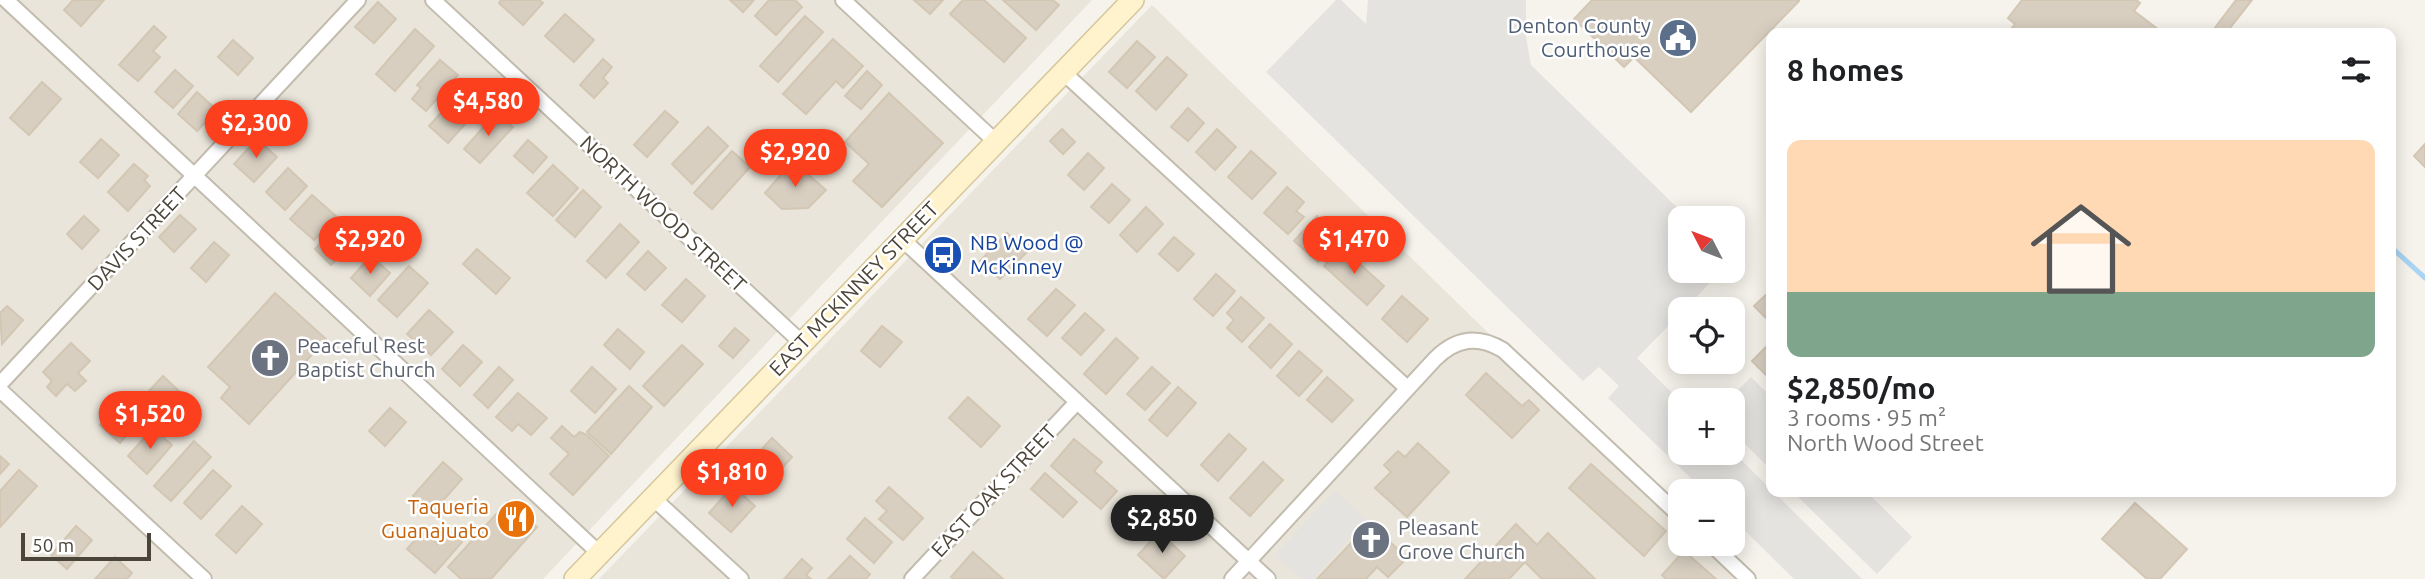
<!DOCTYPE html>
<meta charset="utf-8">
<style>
body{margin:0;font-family:Ubuntu,sans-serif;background:#f6f6f6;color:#202124;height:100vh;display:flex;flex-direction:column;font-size:26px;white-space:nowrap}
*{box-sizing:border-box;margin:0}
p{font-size:23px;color:#757577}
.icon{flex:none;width:38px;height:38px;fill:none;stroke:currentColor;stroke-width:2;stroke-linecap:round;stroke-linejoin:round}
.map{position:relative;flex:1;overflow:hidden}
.sheet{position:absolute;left:1766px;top:28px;width:630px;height:469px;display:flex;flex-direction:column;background:#fff;border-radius:14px;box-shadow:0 4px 18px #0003}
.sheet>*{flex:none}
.needle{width:46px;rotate:312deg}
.tools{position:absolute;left:1668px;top:206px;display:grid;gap:14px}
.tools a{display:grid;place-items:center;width:77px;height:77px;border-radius:14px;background:#fff;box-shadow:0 4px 18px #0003;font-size:35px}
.scale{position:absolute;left:21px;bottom:18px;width:130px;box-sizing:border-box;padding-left:7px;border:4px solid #4b4439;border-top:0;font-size:19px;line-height:24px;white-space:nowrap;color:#4b4439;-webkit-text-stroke:5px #fff;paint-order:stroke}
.price{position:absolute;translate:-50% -60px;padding:0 16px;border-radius:24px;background:#fc3f1d;color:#fff;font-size:23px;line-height:46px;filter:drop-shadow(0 2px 4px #0008)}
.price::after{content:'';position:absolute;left:50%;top:42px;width:21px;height:16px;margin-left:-10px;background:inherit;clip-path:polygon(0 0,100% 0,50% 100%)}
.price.active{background:#222;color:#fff}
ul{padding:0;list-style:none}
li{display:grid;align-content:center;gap:14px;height:371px;padding:0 21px}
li+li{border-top:2px solid #e0e0e0}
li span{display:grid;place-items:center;height:217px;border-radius:14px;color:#555}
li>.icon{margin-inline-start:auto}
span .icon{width:126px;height:126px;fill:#fffc;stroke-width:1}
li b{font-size:30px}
h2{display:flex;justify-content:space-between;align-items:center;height:84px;padding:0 21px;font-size:30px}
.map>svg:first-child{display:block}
</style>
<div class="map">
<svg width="2425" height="579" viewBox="0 0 2425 579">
<rect width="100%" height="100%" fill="#f6f3ec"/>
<g fill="#eae5da">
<path d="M0,0H1092L543,579H0Z"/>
<path d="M1152,5L1680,520V544H1704L1739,579H599Z"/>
</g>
<g fill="#e5e3e0">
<path d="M1336,0H1341L1366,24L1368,0H1526V37L1531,65L1689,219H1680V271H1721L1684,310H1680V314L1637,358L1680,401V453L1733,452L1862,579H1794L1733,519L1732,492H1705L1608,398L1619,386L1599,367L1583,381L1266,72Z"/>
<path d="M1751,377L1771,397V470L1733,432L1732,401H1727Z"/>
<path d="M1335,491L1367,520L1313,579H1302L1275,555Z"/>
<path d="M1793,492H1867L1912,537L1877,574Z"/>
</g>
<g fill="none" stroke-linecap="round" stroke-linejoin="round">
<path stroke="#a9d4f2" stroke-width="5" d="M2390,246L2425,278"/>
</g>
<g fill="#d8cfc1" stroke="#d3c7b4" stroke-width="2">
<path d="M73,0H104L81,26L64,10Z"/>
<path d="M501,0H539L543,3L523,25L499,3Z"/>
<path d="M730,0H754L743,12Z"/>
<path d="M769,0H795L802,7L776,35L755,16Z"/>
<path d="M914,0H943L930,14Z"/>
<path d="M963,0H984L1026,38L1004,62L950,14Z"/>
<path d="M1003,0H1053L1059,5L1036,30Z"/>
<path d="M1592,0H1799V1L1691,112L1634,57L1624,67L1574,19Z"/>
<path d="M2022,0H2136L2140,3L2134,11L2163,33H2008L2015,24L2008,18Z"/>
<path d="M2236,0H2252L2226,33H2211Z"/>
<path d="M378,2L396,19L374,43L355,27Z"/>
<path d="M565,14L594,40L574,62L545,36Z"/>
<path d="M805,16L823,32L778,82L760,66Z"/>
<path d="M154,26L166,37L153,51L160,57L138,81L119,65Z"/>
<path d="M415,29L434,46L395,91L376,74Z"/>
<path d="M833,39L863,66L843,88L836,81L806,114L783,94Z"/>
<path d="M233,40L253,58L238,75L218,57Z"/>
<path d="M1137,41L1155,57L1127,88L1109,72Z"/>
<path d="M1167,57L1187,75L1156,110L1136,91Z"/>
<path d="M603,59L612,67L603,78L608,83L594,98L580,85Z"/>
<path d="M440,60L458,75L426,111L412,99L421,88L417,85Z"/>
<path d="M175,70L193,86L173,108L155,92Z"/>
<path d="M867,71L882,85L861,109L845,96Z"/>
<path d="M42,82L61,99L29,135L10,118Z"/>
<path d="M468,83L487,100L448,143L429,126Z"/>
<path d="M197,92L217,110L197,131L178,114Z"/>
<path d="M889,93L943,143L882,207L853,181L869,164L845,142Z"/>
<path d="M1188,108L1204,123L1188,141L1171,127Z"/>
<path d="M665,111L678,122L647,157L634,145Z"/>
<path d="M496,113L513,127L480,163L464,149Z"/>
<path d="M708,127L728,146L692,184L672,164Z"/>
<path d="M1062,129L1075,142L1063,154L1050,141Z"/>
<path d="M1217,129L1236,147L1215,170L1196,152Z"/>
<path d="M101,139L119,155L98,178L80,162Z"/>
<path d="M257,139L277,157L254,182L234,164Z"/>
<path d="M528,140L547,157L533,173L514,156Z"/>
<path d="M2425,144V167L2414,156Z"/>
<path d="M732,151L750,167L712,209L694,193Z"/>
<path d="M1251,151L1276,173L1252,199L1228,177Z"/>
<path d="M1088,153L1104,168L1084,190L1068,175Z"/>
<path d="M793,161L826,190L808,208L782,209L765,193Z"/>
<path d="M134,164L148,176L144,180L150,186L128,211L108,192Z"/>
<path d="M553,165L578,188L553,216L527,193Z"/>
<path d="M288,168L307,186L285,210L266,192Z"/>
<path d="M1112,184L1130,200L1109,223L1091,207Z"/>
<path d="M1287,187L1304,202L1296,211L1304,217L1288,234L1264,213Z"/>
<path d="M583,190L601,207L575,237L556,220Z"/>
<path d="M312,195L336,216L314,240L290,219Z"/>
<path d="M1146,207L1163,224L1137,252L1120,235Z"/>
<path d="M180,215L196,229L174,252L159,237Z"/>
<path d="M84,216L99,230L82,249L67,234Z"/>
<path d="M1317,216L1340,237L1318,262L1294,241Z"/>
<path d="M344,221L360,237L331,265L315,249Z"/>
<path d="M620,224L639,242L606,278L587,261Z"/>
<path d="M1007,233L1027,252L1000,279L980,261Z"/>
<path d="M1174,237L1194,254L1178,271L1159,254Z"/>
<path d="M214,242L229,255L206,282L191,268Z"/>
<path d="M1341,247L1384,286L1367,305L1324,266Z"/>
<path d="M477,249L510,278L496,294L463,264Z"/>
<path d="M648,251L666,268L645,290L627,274Z"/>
<path d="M371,256L390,273L370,296L351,278Z"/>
<path d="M409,266L428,283L397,317L378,300Z"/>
<path d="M1216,274L1235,291L1213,316L1194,299Z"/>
<path d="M686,279L705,296L682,322L662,305Z"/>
<path d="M1056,289L1075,305L1047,336L1028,319Z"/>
<path d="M1771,290V323L1754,306Z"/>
<path d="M275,293L326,339L249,424L221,398L230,387L208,367Z"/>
<path d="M1402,296L1428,319L1407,342L1382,319Z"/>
<path d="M1241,297L1264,318L1242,342L1227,328L1234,320L1227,313Z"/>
<path d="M7,306L23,320L2,344L0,313Z"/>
<path d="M429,310L453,332L431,355L407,334Z"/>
<path d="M1085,313L1104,330L1081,355L1062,338Z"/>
<path d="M1270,324L1292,344L1271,368L1249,347Z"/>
<path d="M882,326L902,342L880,367L861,351Z"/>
<path d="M735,328L749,340L733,358L719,346Z"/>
<path d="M618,329L644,352L630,369L604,345Z"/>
<path d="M1116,338L1138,358L1106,394L1084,374Z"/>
<path d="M1771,342V380L1752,361Z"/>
<path d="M71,343L90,361L78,373L86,381L75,391L67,384L56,396L47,387L52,381L43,372Z"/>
<path d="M463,345L482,362L460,386L442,369Z"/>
<path d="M682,345L703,364L664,406L643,386Z"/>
<path d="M1299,351L1322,371L1299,396L1277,376Z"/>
<path d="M499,367L513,380L488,408L474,395Z"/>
<path d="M592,367L616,389L595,413L571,391Z"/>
<path d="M1152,367L1170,383L1145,410L1127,394Z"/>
<path d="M1486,373L1522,406L1529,400L1539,410L1512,438L1466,395Z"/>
<path d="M163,376L180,392L166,407L149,391Z"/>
<path d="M1327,377L1353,400L1332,422L1307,400Z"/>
<path d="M629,386L652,407L611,454L587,432Z"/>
<path d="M1178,387L1196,403L1167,436L1149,420Z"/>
<path d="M518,393L547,418L531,435L518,424L512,431L496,417Z"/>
<path d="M968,397L1000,426L981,447L949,418Z"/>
<path d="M120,403L128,410L124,415L135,425L120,443L100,425Z"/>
<path d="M390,408L406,422L385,446L369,431Z"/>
<path d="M562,426L574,437L580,432L587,435L609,456L573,495L550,474L569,454L551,438Z"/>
<path d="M153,428L172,445L147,474L128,456Z"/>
<path d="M1229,434L1246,449L1218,481L1201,465Z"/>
<path d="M772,438L792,457L775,476L754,458Z"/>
<path d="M1074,439L1102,462L1094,471L1117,491L1101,509L1051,466Z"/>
<path d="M194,441L211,457L171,501L154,486Z"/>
<path d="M1418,443L1449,472L1407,517L1375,488L1391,472L1384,465L1398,451L1405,457Z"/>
<path d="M0,456L9,464L0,474Z"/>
<path d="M443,462L462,479L432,513L413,496Z"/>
<path d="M1263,462L1283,480L1250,516L1230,498Z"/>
<path d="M1591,464L1666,531L1644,556L1569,488Z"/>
<path d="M19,470L37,486L0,527V491Z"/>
<path d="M213,470L231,486L201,519L184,503Z"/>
<path d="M1045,473L1077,502L1063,517L1031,489Z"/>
<path d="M733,486L755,506L731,532L709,513Z"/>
<path d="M889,487L923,518L903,540L879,519L887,511L876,501Z"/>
<path d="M508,501L537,527L491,579H461L448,567Z"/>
<path d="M2135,503L2187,549L2160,579H2147L2102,539Z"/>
<path d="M242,506L262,524L236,553L216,535Z"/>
<path d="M865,518L892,542L874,563L847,539Z"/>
<path d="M1370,523L1407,558L1388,577L1377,567L1366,579H1317Z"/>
<path d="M1516,524L1537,545L1548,533L1595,579H1542L1525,562L1509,579H1465Z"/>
<path d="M76,526L92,540L67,569L51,555Z"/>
<path d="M423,531L438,544L450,531L462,542L435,573L407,549Z"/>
<path d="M1159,532L1185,556L1164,579L1138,555Z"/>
<path d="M1684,551L1716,579H1666L1662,575Z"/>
<path d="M973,552L1003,579H953L951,577Z"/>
<path d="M850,556L870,574L866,579H828Z"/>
<path d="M115,557L132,573L127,579H95Z"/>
<path d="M802,559L812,568L806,575L811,579H784Z"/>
</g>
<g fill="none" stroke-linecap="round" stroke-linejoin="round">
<g stroke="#c2bbae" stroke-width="18">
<g id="minor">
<path d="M6,0L600,554"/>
<path d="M433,0L802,343"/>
<path d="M843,0L996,142"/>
<path d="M1064,73L1407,388"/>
<path d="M902,239L1268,579"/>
<path d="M0,384L358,0"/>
<path d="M0,390L204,579"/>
<path d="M653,498L741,579"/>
<path d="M1711,544L1748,579"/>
<path d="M912,579L1076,403"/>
<path d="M1232,579L1435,359C1456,338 1478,335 1503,350L1680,516"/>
</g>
</g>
<g stroke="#d6c79b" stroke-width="24">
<path id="secondary" d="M575,579L1133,0"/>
</g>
<use href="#minor" stroke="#fff" stroke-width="14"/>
<use href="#secondary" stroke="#fff3cd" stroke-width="21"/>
</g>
<defs>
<g id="civic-disc" transform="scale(2.0125)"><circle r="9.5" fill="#5c6f8a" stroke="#fff"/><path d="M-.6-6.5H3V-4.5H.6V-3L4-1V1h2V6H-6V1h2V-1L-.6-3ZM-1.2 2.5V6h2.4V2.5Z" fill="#fff"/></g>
<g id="bus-disc" transform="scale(2.0125)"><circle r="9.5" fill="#1a4fb4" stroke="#fff"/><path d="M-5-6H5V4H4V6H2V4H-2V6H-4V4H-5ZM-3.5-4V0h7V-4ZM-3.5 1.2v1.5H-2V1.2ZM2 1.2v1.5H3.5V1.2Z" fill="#fff"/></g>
<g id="church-disc" transform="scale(2.0125)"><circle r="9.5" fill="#6b7280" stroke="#fff"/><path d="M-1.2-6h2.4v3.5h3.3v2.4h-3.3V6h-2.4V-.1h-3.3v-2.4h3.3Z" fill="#fff"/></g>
<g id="restaurant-disc" transform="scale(2.0125)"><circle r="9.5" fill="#e8710a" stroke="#fff"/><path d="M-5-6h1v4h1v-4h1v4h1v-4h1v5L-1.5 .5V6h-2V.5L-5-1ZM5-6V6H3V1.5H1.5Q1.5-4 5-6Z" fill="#fff"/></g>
</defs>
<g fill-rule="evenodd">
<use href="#civic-disc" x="1678" y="38"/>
<use href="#bus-disc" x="943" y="255"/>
<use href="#church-disc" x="270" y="358"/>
<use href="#restaurant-disc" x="516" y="519"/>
<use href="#church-disc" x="1371" y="540"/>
</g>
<g text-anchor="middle" stroke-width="5" stroke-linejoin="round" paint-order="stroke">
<g font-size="21" fill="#4e5e75" stroke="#fff" text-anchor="end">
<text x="1651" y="33">Denton County<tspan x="1651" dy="24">Courthouse</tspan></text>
</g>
<g font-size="21" fill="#4b4439" stroke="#fff">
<text transform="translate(663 214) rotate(43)" y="7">NORTH WOOD STREET</text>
<text transform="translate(137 239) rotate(-47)" y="7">DAVIS STREET</text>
<text transform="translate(854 289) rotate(-46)" y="7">EAST MCKINNEY STREET</text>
<text transform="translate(994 491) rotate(-47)" y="7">EAST OAK STREET</text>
</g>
<g font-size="21" fill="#164399" stroke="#fff" text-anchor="start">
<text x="970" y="250">NB Wood @<tspan x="970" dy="24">McKinney</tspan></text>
</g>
<g font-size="21" fill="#5b616d" stroke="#fff" text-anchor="start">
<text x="297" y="353">Peaceful Rest<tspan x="297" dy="24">Baptist Church</tspan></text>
<text x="1398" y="535">Pleasant<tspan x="1398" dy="24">Grove Church</tspan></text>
</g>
<g font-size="21" fill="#c56008" stroke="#fff" text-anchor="end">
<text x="489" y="514">Taqueria<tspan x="489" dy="24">Guanajuato</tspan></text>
</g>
</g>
</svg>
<div class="tools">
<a><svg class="needle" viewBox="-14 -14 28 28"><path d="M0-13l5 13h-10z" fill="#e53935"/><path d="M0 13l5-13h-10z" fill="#757577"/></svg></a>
<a><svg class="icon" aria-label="locate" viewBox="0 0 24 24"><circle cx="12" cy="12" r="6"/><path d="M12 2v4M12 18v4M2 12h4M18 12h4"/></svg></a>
<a>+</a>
<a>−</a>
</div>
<div class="scale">50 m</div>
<b class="price" style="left:488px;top:138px">$4,580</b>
<b class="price" style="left:256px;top:160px">$2,300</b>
<b class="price" style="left:795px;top:189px">$2,920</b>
<b class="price" style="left:370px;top:276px">$2,920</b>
<b class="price" style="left:1354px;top:276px">$1,470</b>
<b class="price" style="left:150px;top:451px">$1,520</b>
<b class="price" style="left:732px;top:509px">$1,810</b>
<b class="price active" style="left:1162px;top:555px">$2,850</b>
<section class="sheet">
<h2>8 homes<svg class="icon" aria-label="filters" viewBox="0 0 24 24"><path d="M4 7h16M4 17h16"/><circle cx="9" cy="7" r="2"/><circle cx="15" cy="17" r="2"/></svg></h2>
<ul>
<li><span style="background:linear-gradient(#ffd9b3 70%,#7fa58c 0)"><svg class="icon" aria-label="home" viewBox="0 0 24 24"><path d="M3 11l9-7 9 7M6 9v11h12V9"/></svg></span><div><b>$2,850/mo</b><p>3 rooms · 95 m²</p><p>North Wood Street</p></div></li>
</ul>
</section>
</div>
